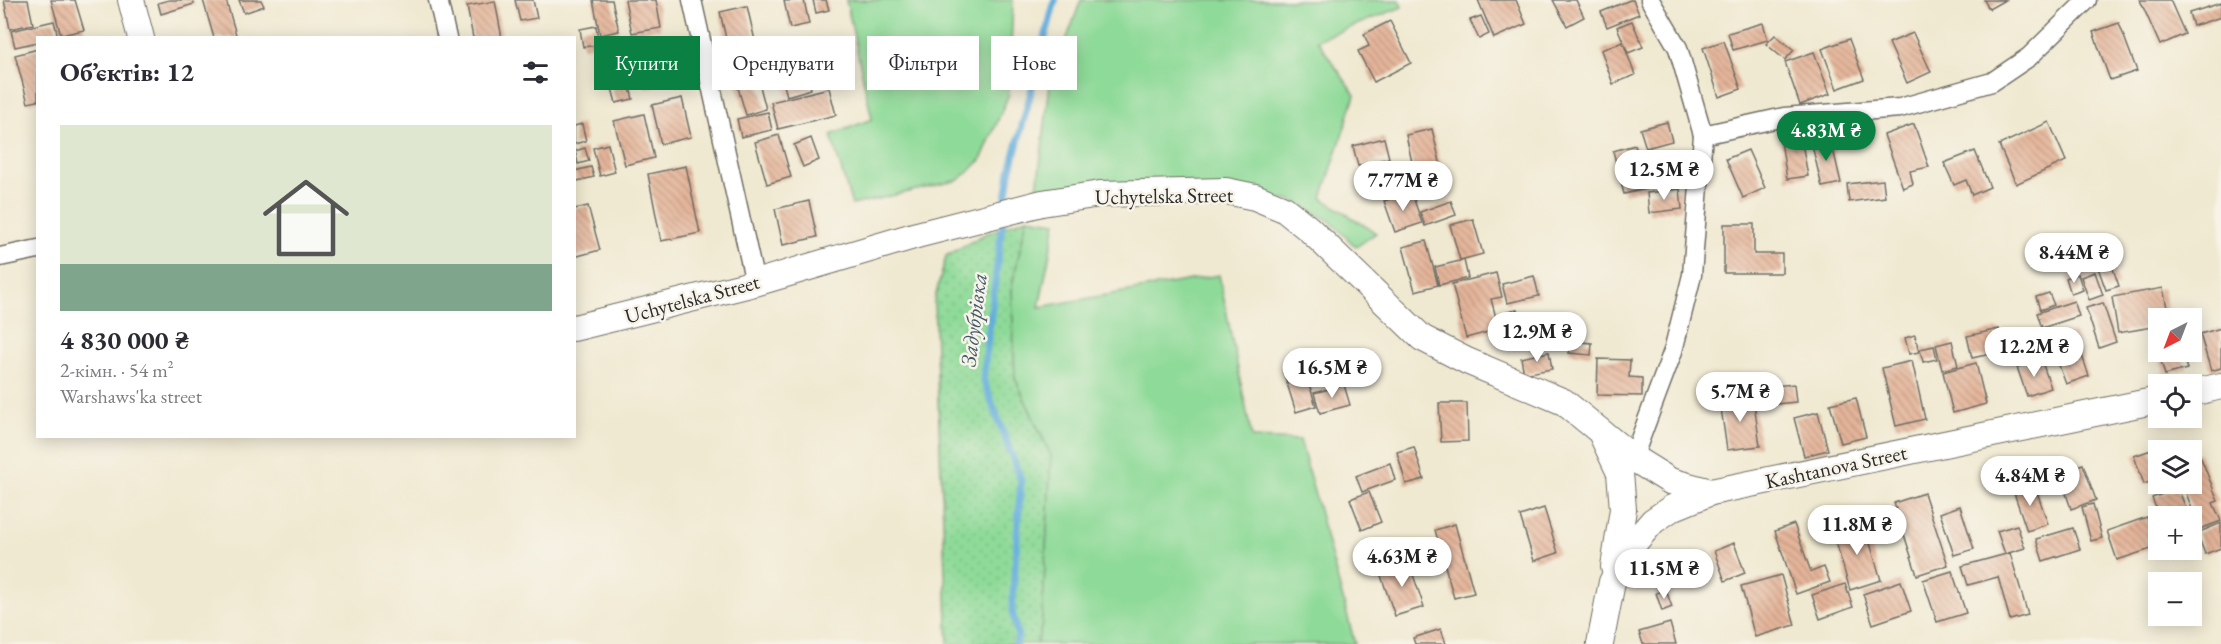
<!DOCTYPE html>
<html lang="uk">
<meta charset="utf-8">
<style>
body{margin:0;font-family:"EB Garamond",serif;background:#f7f7f7;color:#2b2b33;height:100vh;display:flex;flex-direction:column;font-size:22px;white-space:nowrap}
*{box-sizing:border-box;margin:0}
p{font-size:20px;color:#7c7c81}
.icon{flex:none;width:33px;height:33px;fill:none;stroke:currentColor;stroke-width:2;stroke-linecap:round;stroke-linejoin:round}
.map{position:relative;flex:1;overflow:hidden}
.sheet{position:absolute;left:36px;top:36px;width:540px;height:402px;display:flex;flex-direction:column;background:#fff;border-radius:0px;box-shadow:0 3px 15px #0003}
.sheet>*{flex:none}
.top-card{position:absolute;left:594px;top:36px;width:570px;height:54px;display:flex;gap:12px}
.needle{width:39px;rotate:222deg}
.controls{position:absolute;left:2148px;top:308px;display:grid;gap:12px}
.controls a{display:grid;place-items:center;width:54px;height:54px;border-radius:0px;background:#fff;box-shadow:0 3px 15px #0003;font-size:30px}
.price{position:absolute;translate:-50% -51px;padding:0 14px;border-radius:21px;background:#fff;color:#222;font-size:20px;line-height:39px;filter:drop-shadow(0 2px 3px #0008)}
.price::after{content:'';position:absolute;left:50%;top:36px;width:18px;height:14px;margin-left:-9px;background:inherit;clip-path:polygon(0 0,100% 0,50% 100%)}
.price.on{background:#0b8043;color:#fff}
ul{padding:0;list-style:none}
li{display:grid;align-content:center;gap:12px;height:318px;padding:0 24px}
li span{display:grid;place-items:center;height:186px;border-radius:0px;color:#555}
li>.icon{margin-inline-start:auto}
span .icon{width:108px;height:108px;fill:#fffc;stroke-width:1}
li b{font-size:26px}
h2{display:flex;justify-content:space-between;align-items:center;height:72px;padding:0 24px;font-size:26px}
.tag{padding:0 21px;border-radius:0px;background:#fff;box-shadow:0 3px 15px #0003;font-size:21px;line-height:54px}
.tag.on{background:#0b8043;color:#fff}
.map>svg:first-child{display:block}
</style>
<div class="map">
<svg width="2221" height="644" viewBox="0 0 2221 644">
<defs>
<pattern id="grass-dots" width="8" height="8" patternUnits="userSpaceOnUse" patternTransform="scale(1.5)"><rect width="8" height="8" fill="#8eda98"/><path d="M2 2h.1M6 6h.1" fill="none" stroke="#7bbb83" stroke-width="1.8" stroke-linecap="round"/></pattern>
<pattern id="building-back-hatch" width="6" height="6" patternUnits="userSpaceOnUse" patternTransform="scale(1.5)"><rect width="6" height="6" fill="#e5b59a"/><path d="M-1 5l2 2M0 0l6 6M5-1l2 2" fill="none" stroke="#ba937e"/></pattern>
</defs>
<rect width="100%" height="100%" fill="#f7f3e8"/>
<filter id="ink" filterUnits="userSpaceOnUse"><feTurbulence type="fractalNoise" baseFrequency=".0167" numOctaves="2"/><feDisplacementMap in="SourceGraphic" scale="12" xChannelSelector="R" yChannelSelector="G"/><feConvolveMatrix kernelMatrix="1 2 1 2 8 2 1 2 1" color-interpolation-filters="sRGB"/></filter>
<filter id="wash" filterUnits="userSpaceOnUse"><feTurbulence type="fractalNoise" baseFrequency=".008" numOctaves="4" result="noise"/><feDisplacementMap in="SourceGraphic" scale="24" xChannelSelector="R" yChannelSelector="G"/><feGaussianBlur stdDeviation="1.35" result="paint"/><feColorMatrix in="noise" values="0 0 0 0 0 0 0 0 0 0 0 0 0 0 0 0 0 1.4 0 .05"/><feComposite in="paint" operator="in"/></filter>
<g filter="url(#wash)">
<rect width="100%" height="100%" fill="#f0e9d1"/>
<path fill="url(#grass-dots)" stroke="#5c8262" stroke-width="1.5" d="M1027,218L1012,286L1015,378L1051,456L1042,624L1037,644H948L934,302L946,256L983,235Z"/>
<g fill="#8eda98" stroke="#5c8262" stroke-width="1.5">
<path d="M846,0H1013L1009,94L981,160L959,180L852,205L831,135L872,119Z"/>
<path d="M1081,0H1399L1402,7L1317,40L1355,95L1322,198L1376,233L1356,247L1330,221L1291,200L1036,197L1050,84Z"/>
<path d="M1027,218L1056,222L1039,307L1219,275L1252,438L1300,440L1355,644H1037L1042,624L1051,456L1015,378L1012,286Z"/>
</g>
<g fill="none" stroke-linecap="round" stroke-linejoin="round">
<g stroke="#64addc" stroke-width="7">
<path d="M1005,207L1010,172L1055,0"/>
<path d="M1003,218L983,379L1021,480L1012,611L1018,636L1016,644"/>
</g>
</g>
<g id="blocks">
<g fill="url(#building-back-hatch)">
<path d="M4,0H28L33,24L10,29Z"/>
<path d="M51,0H75L84,30L61,35Z"/>
<path d="M169,0H193L194,4L161,14L158,3Z"/>
<path d="M203,0H226L237,38H214Z"/>
<path d="M239,0H261L264,6L244,13Z"/>
<path d="M515,0H533L537,18L520,21Z"/>
<path d="M593,0H612L619,31L600,35Z"/>
<path d="M625,0H656L661,28L632,33Z"/>
<path d="M804,0L809,24L790,28L784,1Z"/>
<path d="M813,0H826L829,10L816,13Z"/>
<path d="M1478,0H1516L1526,24L1494,38Z"/>
<path d="M1553,0H1576L1584,17L1567,26Z"/>
<path d="M1630,0H1633L1639,14L1607,27L1601,12Z"/>
<path d="M1984,0H2005L1989,9Z"/>
<path d="M2140,0H2170L2185,34L2160,45Z"/>
<path d="M495,1L502,38H473L467,6Z"/>
<path d="M2221,3V17L2193,26L2189,13Z"/>
<path d="M747,6L756,45L729,52L720,12Z"/>
<path d="M1481,16L1489,34L1479,39L1470,20Z"/>
<path d="M54,21L58,37L38,38V42L15,47L11,31Z"/>
<path d="M1390,21L1411,63L1374,82L1358,51L1369,46L1364,34Z"/>
<path d="M1632,21L1643,47L1628,53L1617,27Z"/>
<path d="M1763,23L1768,40L1733,50L1728,33Z"/>
<path d="M2119,23L2137,71L2110,80L2093,32Z"/>
<path d="M596,26L599,45L583,47L580,29Z"/>
<path d="M1913,33L1931,72L1907,83L1889,43Z"/>
<path d="M1775,35L1794,50L1785,60L1766,44Z"/>
<path d="M1849,39L1864,79L1837,89L1822,49Z"/>
<path d="M796,41L800,59L767,66L763,48Z"/>
<path d="M1724,41L1741,89L1719,97L1703,48Z"/>
<path d="M1623,42L1635,75L1613,84L1601,50Z"/>
<path d="M665,44L674,81L646,88L637,51Z"/>
<path d="M630,45L636,65L608,72L603,52Z"/>
<path d="M38,49V101L28,103L15,55Z"/>
<path d="M1814,52L1830,94L1800,105L1785,62Z"/>
<path d="M804,61L811,89L787,96L779,67Z"/>
<path d="M625,69L633,99L616,103L608,73Z"/>
<path d="M757,75L766,109L746,115L736,81Z"/>
<path d="M829,88L836,115L778,129L771,102Z"/>
<path d="M682,98L691,137L661,144L652,105Z"/>
<path d="M768,112L772,130L741,137L737,119Z"/>
<path d="M644,114L654,158L625,165L614,121Z"/>
<path d="M1667,122L1672,141L1646,148L1640,129Z"/>
<path d="M2049,122L2066,161L2016,184L1999,145Z"/>
<path d="M582,124L586,141L574,144V126Z"/>
<path d="M1914,124L1929,167L1910,171L1913,184L1903,188L1884,135Z"/>
<path d="M1799,126L1808,176L1787,179L1779,129Z"/>
<path d="M1432,129L1444,179L1417,185L1406,135Z"/>
<path d="M779,135L791,177L767,184L755,142Z"/>
<path d="M1830,136L1841,183L1822,187L1811,141Z"/>
<path d="M811,138L819,160L803,167L794,145Z"/>
<path d="M1384,138L1389,158L1358,166L1353,146Z"/>
<path d="M608,144L615,172L600,176L593,148Z"/>
<path d="M1635,145L1646,189L1624,194L1613,151Z"/>
<path d="M585,148L589,161L578,164L575,151Z"/>
<path d="M1748,150L1765,188L1743,198L1726,159Z"/>
<path d="M1975,151L1990,187L1972,195L1966,180L1954,185L1944,163Z"/>
<path d="M686,166L700,233L661,241L648,174Z"/>
<path d="M591,167L594,177L577,181L574,171Z"/>
<path d="M1883,180L1885,197L1849,202L1847,184Z"/>
<path d="M1680,189L1682,209L1649,213L1647,193Z"/>
<path d="M1411,191L1422,223L1395,232L1384,201Z"/>
<path d="M809,201L817,237L783,245L775,209Z"/>
<path d="M1451,201L1456,215L1425,226L1420,212Z"/>
<path d="M588,206L600,250L574,257V209Z"/>
<path d="M1473,219L1483,254L1460,260L1450,225Z"/>
<path d="M1724,224H1754V254H1782V273H1724Z"/>
<path d="M1426,241L1438,285L1415,291L1403,247Z"/>
<path d="M1464,260L1468,278L1439,285L1435,267Z"/>
<path d="M2110,260L2119,286L2106,290L2097,265Z"/>
<path d="M2095,272L2103,295L2089,300L2081,277Z"/>
<path d="M1496,273L1502,297L1491,299L1499,329L1466,338L1452,284Z"/>
<path d="M2078,274L2083,290L2071,294L2066,278Z"/>
<path d="M1534,276L1539,296L1507,303L1502,284Z"/>
<path d="M2163,288L2169,318H2158V326L2118,333L2112,297Z"/>
<path d="M2049,293L2054,305L2040,310L2036,297Z"/>
<path d="M2074,301L2079,316L2042,328L2037,313Z"/>
<path d="M2103,303L2116,342L2099,348L2086,308Z"/>
<path d="M1517,310L1520,325L1510,327L1507,312Z"/>
<path d="M1546,315L1547,325L1526,327L1525,317Z"/>
<path d="M2221,328V368L2211,371L2200,334Z"/>
<path d="M1999,329L2004,351L1972,358L1967,336Z"/>
<path d="M2074,332L2089,376L2066,384L2050,341Z"/>
<path d="M1915,335L1919,352L1909,354L1905,338Z"/>
<path d="M1570,341L1592,343L1591,355L1569,353Z"/>
<path d="M1952,341L1958,366L1942,370L1936,345Z"/>
<path d="M1934,346L1937,359L1923,362L1920,349Z"/>
<path d="M2158,351H2181L2187,369L2165,375Z"/>
<path d="M1549,352L1552,369L1524,374L1521,358Z"/>
<path d="M1598,359L1630,360L1629,377L1642,378V396L1597,395Z"/>
<path d="M2041,359L2051,388L2027,396L2017,367Z"/>
<path d="M1912,361L1925,419L1896,426L1882,368Z"/>
<path d="M1976,363L1986,404L1953,413L1943,372Z"/>
<path d="M1303,365L1316,406L1296,412L1283,371Z"/>
<path d="M1794,384L1796,402L1765,405L1762,387Z"/>
<path d="M1344,385L1350,405L1320,413L1314,393Z"/>
<path d="M1753,396L1760,446L1727,450L1720,401Z"/>
<path d="M1856,398L1866,437L1841,443L1830,404Z"/>
<path d="M1439,403H1467L1468,441L1441,442Z"/>
<path d="M1818,412L1828,450L1804,456L1794,418Z"/>
<path d="M1414,447L1424,479L1406,484L1397,452Z"/>
<path d="M2151,450L2158,479L2144,484L2134,456Z"/>
<path d="M2199,453L2218,501L2213,503L2221,521L2200,529L2182,483H2192V456Z"/>
<path d="M1390,463L1395,480L1362,492L1356,476Z"/>
<path d="M2083,464L2096,500L2071,509L2059,472Z"/>
<path d="M2034,483L2048,524L2027,531L2013,490Z"/>
<path d="M2178,488L2187,511L2175,516H2159L2152,498Z"/>
<path d="M1369,492L1381,522L1362,530L1350,499Z"/>
<path d="M1924,493L1948,565L1917,575L1894,503Z"/>
<path d="M2093,504L2102,538L2091,541L2082,507Z"/>
<path d="M1960,506L1974,549L1954,555L1940,513Z"/>
<path d="M1544,508L1558,553L1534,561L1520,516Z"/>
<path d="M2147,517L2157,547L2117,560L2107,531Z"/>
<path d="M1864,523L1881,580L1850,590L1833,532Z"/>
<path d="M2221,523V548L2205,554L2197,533Z"/>
<path d="M1455,524L1474,593L1454,598L1435,530Z"/>
<path d="M1794,524L1811,572L1824,567L1830,582L1796,594L1775,531Z"/>
<path d="M2017,525L2025,548L2005,554L1997,531Z"/>
<path d="M2073,528L2080,549L2043,561L2036,539Z"/>
<path d="M1734,543L1745,573L1725,581L1714,551Z"/>
<path d="M2010,553L2028,615L2010,620L1998,577L1968,585L1962,566Z"/>
<path d="M1408,560L1424,607L1395,616L1379,570Z"/>
<path d="M1952,571L1966,613L1937,622L1923,580Z"/>
<path d="M1781,575L1795,625L1755,637L1741,586Z"/>
<path d="M1901,581L1911,611L1873,624L1863,594Z"/>
<path d="M1845,584L1853,607L1820,619L1812,595Z"/>
<path d="M1666,590L1672,607L1662,611L1656,593Z"/>
<path d="M1670,623L1676,644H1643L1639,632Z"/>
<path d="M1441,629L1446,644H1415L1413,638Z"/>
</g>
</g>
</g>
<g filter="url(#ink)">
<use href="#blocks" fill-opacity="0" stroke="#706e65" stroke-width="1.5"/>
<g fill="none" stroke-linecap="round" stroke-linejoin="round">
<g stroke="#706e65" stroke-width="21">
<g id="minor">
<path d="M438,0L447,38"/>
<path d="M692,0L755,283"/>
<path d="M1703,135L1784,117L1900,108L1992,82L2029,57L2087,0"/>
<path d="M0,257L38,249"/>
<path d="M1633,458L1673,351L1692,275L1703,135L1678,48L1650,0"/>
</g>
</g>
<g stroke="#706e65" stroke-width="28">
<g id="secondary">
<path d="M131,0L141,38"/>
<path d="M574,328L755,283L917,235L1042,203L1100,194L1226,191L1255,197L1284,209L1309,229L1422,338L1467,361L1564,402L1633,458L1670,481L1711,492"/>
<path d="M2192,393L2221,386"/>
<path d="M1603,437L1620,473L1623,509L1614,567"/>
<path d="M1600,644L1612,582L1633,544L1653,521L1672,508L1711,492L2158,400"/>
</g>
</g>
<use href="#minor" stroke="#fff" stroke-width="18"/>
<use href="#secondary" stroke="#fff" stroke-width="26"/>
</g>
</g>
<g text-anchor="middle" stroke-width="5" stroke-linejoin="round" paint-order="stroke">
<g font-size="21" fill="#2b2b2b" stroke="#f7f3e8">
<text transform="translate(1164 196) rotate(-1)" y="7">Uchytelska Street</text>
<text transform="translate(692 299) rotate(-15)" y="7">Uchytelska Street</text>
<text transform="translate(1836 467) rotate(-12)" y="7">Kashtanova Street</text>
</g>
<g font-size="22" font-style="italic" fill="#3f5869" stroke="#f7f3e8">
<text transform="translate(973 320) rotate(-83)" y="8">Задубрівка</text>
</g>
</g>
</svg>
<div class="controls">
<a><svg class="needle" viewBox="-14 -14 28 28"><path d="M0-13l5 13h-10z" fill="#e53935"/><path d="M0 13l5-13h-10z" fill="#7c7c81"/></svg></a>
<a><svg class="icon" aria-label="locate" viewBox="0 0 24 24"><circle cx="12" cy="12" r="6"/><path d="M12 2v4M12 18v4M2 12h4M18 12h4"/></svg></a>
<a><svg class="icon" aria-label="layers" viewBox="0 0 24 24"><path d="M12 4l9 5-9 5-9-5zM3 14l9 5 9-5"/></svg></a>
<a>+</a>
<a>−</a>
</div>
<b class="price on" style="left:1826px;top:162px">4.83M ₴</b>
<b class="price" style="left:1664px;top:201px">12.5M ₴</b>
<b class="price" style="left:1403px;top:212px">7.77M ₴</b>
<b class="price" style="left:2074px;top:284px">8.44M ₴</b>
<b class="price" style="left:1537px;top:363px">12.9M ₴</b>
<b class="price" style="left:2034px;top:378px">12.2M ₴</b>
<b class="price" style="left:1332px;top:399px">16.5M ₴</b>
<b class="price" style="left:1740px;top:423px">5.7M ₴</b>
<b class="price" style="left:2030px;top:507px">4.84M ₴</b>
<b class="price" style="left:1857px;top:556px">11.8M ₴</b>
<b class="price" style="left:1402px;top:588px">4.63M ₴</b>
<b class="price" style="left:1664px;top:600px">11.5M ₴</b>
<div class="top-card">
<a class="tag on">Купити</a>
<a class="tag">Орендувати</a>
<a class="tag">Фільтри</a>
<a class="tag">Нове</a>
</div>
<section class="sheet">
<h2>Об’єктів: 12<svg class="icon" aria-label="filters" viewBox="0 0 24 24"><path d="M4 7h16M4 17h16"/><circle cx="9" cy="7" r="2"/><circle cx="15" cy="17" r="2"/></svg></h2>
<ul>
<li><span style="background:linear-gradient(#dfe7d0 75%,#7fa58c 0)"><svg class="icon" aria-label="home" viewBox="0 0 24 24"><path d="M3 11l9-7 9 7M6 9v11h12V9"/></svg></span><div><b>4 830 000 ₴</b><p>2-кімн. · 54 m²</p><p>Warshaws'ka street</p></div></li>
</ul>
</section>
</div>
